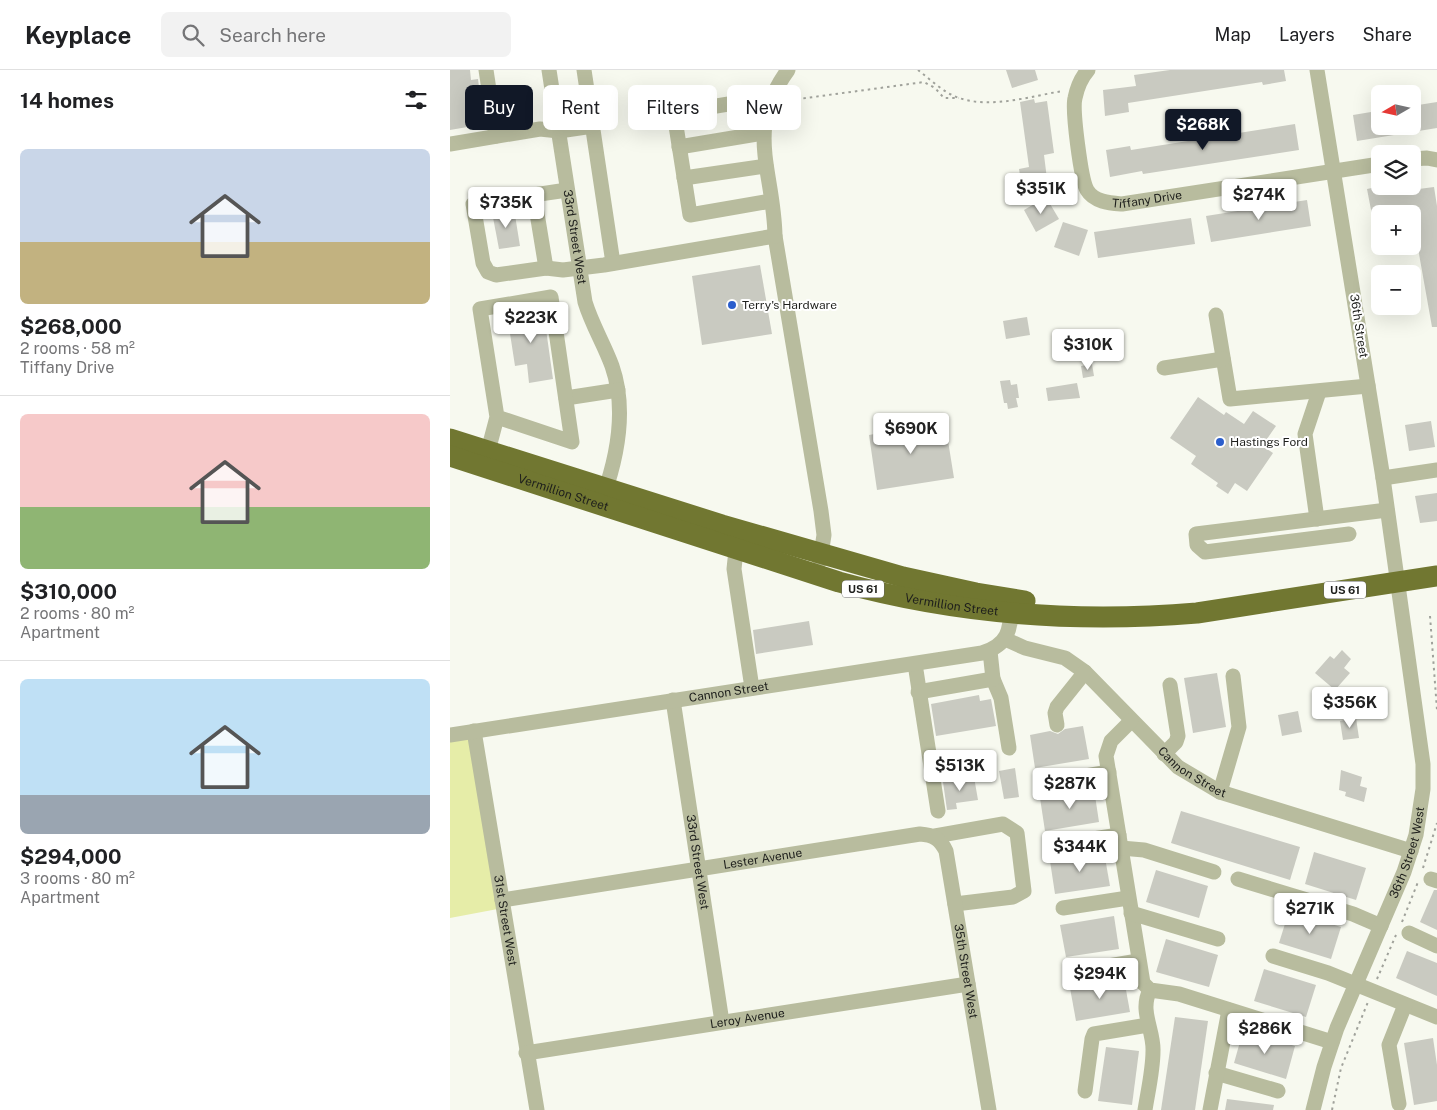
<!DOCTYPE html>
<meta charset="utf-8">
<style>
body{margin:0;font-family:"Public Sans",sans-serif;background:#f2f2f2;color:#202124;height:100vh;display:flex;flex-direction:column;font-size:19px;white-space:nowrap}
*{box-sizing:border-box;margin:0}
p{font-size:16px;color:#757577}
.icon{flex:none;width:28px;height:28px;fill:none;stroke:currentColor;stroke-width:2;stroke-linecap:round;stroke-linejoin:round}
.map{position:relative;flex:1;overflow:hidden}
.details{display:flex;flex-direction:column;background:#fff;width:450px}
.details>*{flex:none}
.top-card{position:absolute;left:15px;top:15px;width:475px;height:45px;display:flex;gap:10px}
.needle{width:32px;rotate:261deg}
.fabs{position:absolute;left:921px;top:15px;display:grid;gap:10px}
.fabs a{display:grid;place-items:center;width:50px;height:50px;border-radius:8px;background:#fff;box-shadow:0 5px 20px #0002;font-size:25px}
.price{position:absolute;translate:-50% -42px;padding:0 11px;border-radius:5px;background:#fff;color:#222;font-size:16px;line-height:32px;filter:drop-shadow(0 1px 2px #0008)}
.price::after{content:'';position:absolute;left:50%;top:30px;width:15px;height:11px;margin-left:-8px;background:inherit;clip-path:polygon(0 0,100% 0,50% 100%)}
.price.selected{background:#111827;color:#fff}
ul{padding:0;list-style:none}
li{display:grid;align-content:center;gap:10px;height:265px;padding:0 20px}
li+li{border-top:1px solid #e0e0e0}
li span{display:grid;place-items:center;height:155px;border-radius:8px;color:#555}
li>.icon{margin-inline-start:auto}
span .icon{width:90px;height:90px;fill:#fffc;stroke-width:1}
li b{font-size:21px}
h2{display:flex;justify-content:space-between;align-items:center;height:60px;padding:0 20px;font-size:21px}
.chip{padding:0 18px;border-radius:8px;background:#fff;box-shadow:0 5px 20px #0002;font-size:18px;line-height:45px}
.chip.selected{background:#111827;color:#fff}
header{display:flex;align-items:center;gap:30px;box-sizing:border-box;height:70px;padding:0 25px;background:#fff;border-bottom:1px solid #e0e0e0}
header strong{font-size:24px}
nav{display:flex;gap:28px;margin-inline-start:auto;font-size:18px}
.search{width:350px;height:45px;background:#f2f2f2;display:flex;align-items:center;gap:12px;box-sizing:border-box;padding:0 18px;border-radius:8px;color:#757577;font-size:19px}
main{display:flex;flex:1;min-height:0}
.map>svg:first-child{display:block}
</style>
<header>
<strong>Keyplace</strong>
<div class="search"><svg class="icon" aria-label="search" viewBox="0 0 24 24"><circle cx="10" cy="10" r="6"/><path d="M15 15l6 6"/></svg>Search here</div>
<nav><a>Map</a><a>Layers</a><a>Share</a></nav>
</header>
<main>
<section class="details">
<h2>14 homes<svg class="icon" aria-label="filters" viewBox="0 0 24 24"><path d="M4 7h16M4 17h16"/><circle cx="9" cy="7" r="2"/><circle cx="15" cy="17" r="2"/></svg></h2>
<ul>
<li><span style="background:linear-gradient(#c9d6e8 60%,#c2b280 0)"><svg class="icon" aria-label="home" viewBox="0 0 24 24"><path d="M3 11l9-7 9 7M6 9v11h12V9"/></svg></span><div><b>$268,000</b><p>2 rooms · 58 m²</p><p>Tiffany Drive</p></div></li>
<li><span style="background:linear-gradient(#f6c9c9 60%,#8fb573 0)"><svg class="icon" aria-label="home" viewBox="0 0 24 24"><path d="M3 11l9-7 9 7M6 9v11h12V9"/></svg></span><div><b>$310,000</b><p>2 rooms · 80 m²</p><p>Apartment</p></div></li>
<li><span style="background:linear-gradient(#bfe0f5 75%,#9aa5b1 0)"><svg class="icon" aria-label="home" viewBox="0 0 24 24"><path d="M3 11l9-7 9 7M6 9v11h12V9"/></svg></span><div><b>$294,000</b><p>3 rooms · 80 m²</p><p>Apartment</p></div></li>
</ul>
</section>
<div class="map">
<svg width="987" height="1040" viewBox="0 0 987 1040">
<rect width="100%" height="100%" fill="#f7f9ef"/>
<path fill="#e6eda8" d="M24,661L53,838L0,848V665Z"/>
<g fill="#c9cac1">
<path d="M0,0H20L21,10L28,9L31,32L25,33L29,55L0,60Z"/>
<path d="M556,0H585L588,10L562,18Z"/>
<path d="M720,0H834L836,11L813,15L812,12L678,33L679,42L655,46L653,20L686,16L684,5Z"/>
<path d="M584,29L585,33L597,31L604,83L594,85L598,117L591,118L593,121L573,124L569,99L579,97L570,32Z"/>
<path d="M987,32V58L907,71L903,45L927,41L930,56H962V36Z"/>
<path d="M845,54L849,80L693,104L692,101L660,107L656,80L680,76L681,80Z"/>
<path d="M931,116H945L946,122L984,117L987,136V257H982L961,139L922,145L917,119Z"/>
<path d="M596,127L609,149L586,162L574,140Z"/>
<path d="M857,130L861,156L761,172L756,146Z"/>
<path d="M64,139L70,176L49,179L42,142Z"/>
<path d="M741,148L745,174L648,188L644,162Z"/>
<path d="M613,152L638,160L629,186L604,177Z"/>
<path d="M310,195L322,264L252,275L242,206Z"/>
<path d="M93,238L103,309L79,313L77,294L65,296L57,244Z"/>
<path d="M577,247L580,265L556,269L553,251Z"/>
<path d="M642,294L644,306L633,308L631,296Z"/>
<path d="M560,310L561,315L567,314L569,328H566L568,337L558,339L557,333H554L550,311Z"/>
<path d="M627,313L630,328L598,331L596,318Z"/>
<path d="M748,327L774,345L776,342L794,354L803,341L826,356L812,376L823,383L797,421L785,413L778,424L766,416L768,413L741,394L746,386L720,368Z"/>
<path d="M462,347L463,357L495,352L504,408L427,420L419,365L446,360L445,349Z"/>
<path d="M981,351L985,377L959,381L955,355Z"/>
<path d="M987,423V451L970,453L965,426Z"/>
<path d="M359,551L363,575L306,584L303,560Z"/>
<path d="M892,580L901,589L894,598L900,603L885,620L865,603L880,586L884,589Z"/>
<path d="M767,603L776,657L743,663L734,608Z"/>
<path d="M529,625L530,631L541,629L546,656L486,666L481,634Z"/>
<path d="M848,641L852,662L832,666L828,645Z"/>
<path d="M906,648L909,668L893,670L890,651Z"/>
<path d="M633,656L639,689L585,698L580,665L600,661L608,664L615,659Z"/>
<path d="M565,698L569,727L554,729L549,701Z"/>
<path d="M891,700L912,707L910,716L917,718L914,732L895,726L896,722L889,720Z"/>
<path d="M524,707L528,730L506,733L507,739L497,740L493,712Z"/>
<path d="M644,719L649,752L595,761L590,728Z"/>
<path d="M731,741L850,777L840,810L721,773Z"/>
<path d="M654,782L660,816L605,824L600,791Z"/>
<path d="M864,782L916,798L906,830L855,814Z"/>
<path d="M706,800L758,816L749,848L696,832Z"/>
<path d="M984,820H987V860L970,852Z"/>
<path d="M839,841L891,857L881,889L829,873Z"/>
<path d="M664,846L669,879L616,887L610,855Z"/>
<path d="M716,869L768,885L759,917L706,902Z"/>
<path d="M957,881L987,893V926L946,908Z"/>
<path d="M814,899L866,915L856,947L804,931Z"/>
<path d="M674,909L680,942L626,951L620,918Z"/>
<path d="M725,947L758,951L745,1040H711Z"/>
<path d="M793,961L845,976L836,1009L784,993Z"/>
<path d="M983,968L987,995V1031L964,1035L954,973Z"/>
<path d="M656,977L689,981L682,1035L648,1031Z"/>
<path d="M777,1029L824,1035L823,1040H775Z"/>
</g>
<g fill="none" stroke-linecap="round" stroke-linejoin="round">
<g stroke="#a0a29b" stroke-width="2" stroke-dasharray="2.5 4" stroke-linecap="butt">
<path d="M468,0C481,10 494,23 509,28C542,39 581,26 613,21"/>
<path d="M334,31L474,12L485,18L494,28H509"/>
<path d="M980,546L987,640"/>
<path d="M973,798L987,753"/>
<path d="M952,852L968,812"/>
<path d="M927,909L946,865"/>
<path d="M882,1040L891,998L918,932"/>
</g>
<g stroke="#b8bc9e" stroke-width="15">
<path d="M36,0L46,66"/>
<path id="s1" d="M99,0L135,232C142,255 154,274 162,296C177,339 168,385 153,427"/>
<path d="M134,0L163,193"/>
<path id="s2" d="M638,0C631,8 627,18 625,28C622,40 631,110 637,120C644,132 660,133 672,134L930,94"/>
<path d="M321,27L224,43L240,145L321,131"/>
<path d="M0,74L90,59L109,61L143,56"/>
<path d="M229,77L313,63"/>
<path d="M962,89L977,88L987,90"/>
<path d="M234,108L316,96"/>
<path d="M117,120L23,134L33,193L38,202L46,205L96,198L113,200L154,195L325,166L371,441L374,465L370,491"/>
<path d="M84,125L96,198"/>
<path d="M325,166C324,101 294,60 338,0"/>
<path d="M766,245L780,329L918,316"/>
<path d="M714,298L773,289"/>
<path d="M116,328L168,320"/>
<path d="M38,381L47,347L122,372L101,227L30,239L47,347"/>
<path d="M933,408L987,400"/>
<path d="M867,449L855,364L869,322"/>
<path d="M899,464L755,482L747,475L746,464L937,440"/>
<path d="M286,480L284,499L302,618"/>
<path id="s3" d="M555,569L575,578L615,588L635,602L728,697L770,722L961,781"/>
<path d="M465,594L488,741"/>
<path d="M543,609L551,628L559,678"/>
<path d="M468,622L543,609L540,581"/>
<path id="s4" d="M223,630L272,952"/>
<path d="M681,651L661,671L656,686L693,913L700,920L729,924L882,972"/>
<path d="M607,655L605,643L607,637L635,602"/>
<path id="s5" d="M24,661L87,1040"/>
<path id="s6" d="M0,665L532,583C560,574 560,559 562,533"/>
<path d="M714,684L726,672L728,666L720,615"/>
<path d="M594,713L659,702"/>
<path d="M770,722L789,657L783,606"/>
<path d="M485,766L553,754L567,763L574,821L563,827L505,834"/>
<path d="M604,775L669,765"/>
<path d="M671,778L694,780L764,802"/>
<path d="M788,809L903,844L931,856"/>
<path d="M981,809L987,811"/>
<path id="s7" d="M52,830L470,764C484,765 490,769 496,781L539,1040"/>
<path d="M613,838L678,828"/>
<path d="M681,843L768,869"/>
<path d="M959,863L987,876"/>
<path d="M823,886L878,903L987,947"/>
<path d="M623,902L688,891"/>
<path id="s8" d="M76,983L518,914"/>
<path d="M766,1003L828,1021"/>
<path d="M635,1021L642,969L644,964L698,955"/>
<path d="M949,1034L939,975L955,935"/>
<path d="M695,1040C698,1021 703,1000 703,981C704,960 689,941 700,920"/>
<path d="M760,1040L779,940"/>
<path id="s9" d="M863,1040L874,997L887,958L954,802L966,765L973,719V694L933,408L867,0"/>
</g>
<g stroke="#717731" stroke-width="21">
<path d="M0,369L272,455L453,507L526,523L575,531"/>
<path id="s10" d="M0,386L389,512C505,544 628,553 747,543L987,506"/>
</g>
</g>
<g fill="#2b5ecc" stroke="#fff" stroke-width="2">
<circle cx="282" cy="235" r="5"/>
<circle cx="770" cy="372" r="5"/>
</g>
<g text-anchor="middle" stroke-width="4" stroke-linejoin="round" paint-order="stroke">
<g fill="#fff" stroke="#626260" stroke-width="1">
<rect x="392" y="510.5" width="42" height="17" rx="4"/>
<rect x="874" y="511.5" width="42" height="17" rx="4"/>
</g>
<g font-size="11" font-weight="bold" fill="#1e1f1c">
<text x="413" y="523">US 61</text>
<text x="895" y="524">US 61</text>
</g>
<g font-size="12" fill="#1e1f1c" stroke="#fff">
<text dy="4" stroke="none"><textPath href="#s2" startOffset="189">Tiffany Drive</textPath></text>
<text dy="4" stroke="none"><textPath href="#s1" startOffset="169">33rd Street West</textPath></text>
<text transform="translate(909 256) rotate(81)" y="4">36th Street</text>
<text dy="4" stroke="none"><textPath href="#s10" startOffset="119">Vermillion Street</textPath></text>
<text dy="4" stroke="none"><textPath href="#s10" startOffset="524">Vermillion Street</textPath></text>
<text dy="4" stroke="none"><textPath href="#s6" startOffset="282">Cannon Street</textPath></text>
<text dy="4" stroke="none"><textPath href="#s3" startOffset="235">Cannon Street</textPath></text>
<text dy="4" stroke="none"><textPath href="#s9" startOffset="275">36th Street West</textPath></text>
<text dy="4" stroke="none"><textPath href="#s7" startOffset="264">Lester Avenue</textPath></text>
<text dy="4" stroke="none"><textPath href="#s4" startOffset="164">33rd Street West</textPath></text>
<text dy="4" stroke="none"><textPath href="#s5" startOffset="192">31st Street West</textPath></text>
<text dy="4" stroke="none"><textPath href="#s7" startOffset="578">35th Street West</textPath></text>
<text dy="4" stroke="none"><textPath href="#s8" startOffset="224">Leroy Avenue</textPath></text>
</g>
<g font-size="12" fill="#1e1f1c" stroke="#fff" text-anchor="start">
<text x="292" y="239">Terry's Hardware</text>
<text x="780" y="376">Hastings Ford</text>
</g>
</g>
</svg>
<div class="fabs">
<a><svg class="needle" viewBox="-14 -14 28 28"><path d="M0-13l5 13h-10z" fill="#e53935"/><path d="M0 13l5-13h-10z" fill="#757577"/></svg></a>
<a><svg class="icon" aria-label="layers" viewBox="0 0 24 24"><path d="M12 4l9 5-9 5-9-5zM3 14l9 5 9-5"/></svg></a>
<a>+</a>
<a>−</a>
</div>
<b class="price selected" style="left:753px;top:81px">$268K</b>
<b class="price" style="left:591px;top:145px">$351K</b>
<b class="price" style="left:809px;top:151px">$274K</b>
<b class="price" style="left:56px;top:159px">$735K</b>
<b class="price" style="left:81px;top:274px">$223K</b>
<b class="price" style="left:638px;top:301px">$310K</b>
<b class="price" style="left:461px;top:385px">$690K</b>
<b class="price" style="left:900px;top:659px">$356K</b>
<b class="price" style="left:510px;top:722px">$513K</b>
<b class="price" style="left:620px;top:740px">$287K</b>
<b class="price" style="left:630px;top:803px">$344K</b>
<b class="price" style="left:860px;top:865px">$271K</b>
<b class="price" style="left:650px;top:930px">$294K</b>
<b class="price" style="left:815px;top:985px">$286K</b>
<div class="top-card">
<a class="chip selected">Buy</a>
<a class="chip">Rent</a>
<a class="chip">Filters</a>
<a class="chip">New</a>
</div>
</div>
</main>
